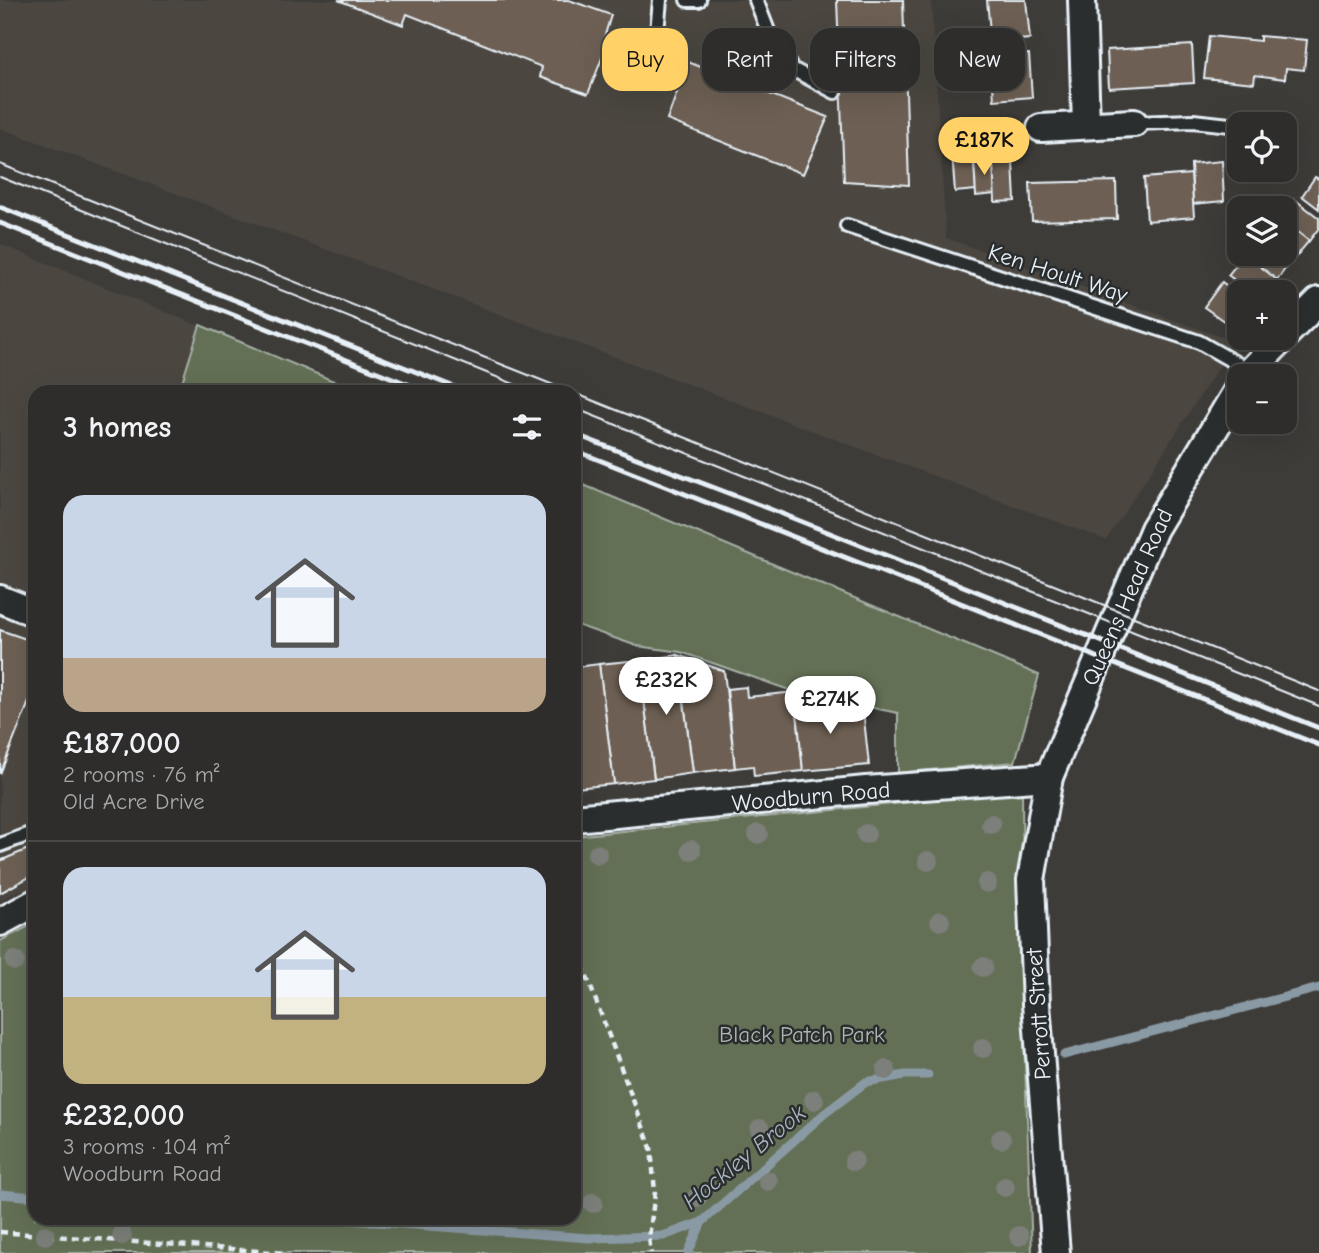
<!DOCTYPE html>
<meta charset="utf-8">
<style>
body{margin:0;font-family:"Comic Neue",sans-serif;background:#3a3937;color:#f1f3f6;height:100vh;display:flex;flex-direction:column;font-size:26px;white-space:nowrap}
*{box-sizing:border-box;margin:0}
p{font-size:23px;color:#a7a8a9}
.icon{flex:none;width:38px;height:38px;fill:none;stroke:currentColor;stroke-width:2;stroke-linecap:round;stroke-linejoin:round}
.map{position:relative;flex:1;overflow:hidden}
.sheet{position:absolute;left:28px;top:385px;width:553px;height:840px;display:flex;flex-direction:column;background:#2e2d2b;border-radius:21px;box-shadow:0 7px 28px #0002,0 0 0 2px #494947}
.sheet>*{flex:none}
.hud{position:absolute;left:602px;top:28px;width:611px;height:63px;display:flex;gap:14px}
.controls{position:absolute;left:1227px;top:112px;display:grid;gap:14px}
.controls a{display:grid;place-items:center;width:70px;height:70px;border-radius:14px;background:#2e2d2b;box-shadow:0 7px 28px #0002,0 0 0 2px #494947;font-size:35px}
.price{position:absolute;translate:-50% -60px;padding:0 16px;border-radius:24px;background:#fff;color:#222;font-size:23px;line-height:46px;filter:drop-shadow(0 2px 4px #0008)}
.price::after{content:'';position:absolute;left:50%;top:42px;width:21px;height:16px;margin-left:-10px;background:inherit;clip-path:polygon(0 0,100% 0,50% 100%)}
.price.on{background:#ffd166;color:#111}
ul{padding:0;list-style:none}
li{display:grid;align-content:center;gap:14px;height:371px;padding:0 35px}
li+li{border-top:2px solid #494947}
li span{display:grid;place-items:center;height:217px;border-radius:21px;color:#555}
li>.icon{margin-inline-start:auto}
span .icon{width:126px;height:126px;fill:#fffc;stroke-width:1}
li b{font-size:30px}
h2{display:flex;justify-content:space-between;align-items:center;height:84px;padding:0 35px;font-size:30px}
.tag{padding:0 24px;border-radius:21px;background:#2e2d2b;box-shadow:0 7px 28px #0002,0 0 0 2px #494947;font-size:24px;line-height:63px}
.tag.on{background:#ffd166;color:#111}
.map>svg:first-child{display:block}
</style>
<div class="map">
<svg width="1319" height="1253" viewBox="0 0 1319 1253">
<rect width="100%" height="100%" fill="#3e3c39"/>
<filter id="ink" filterUnits="userSpaceOnUse"><feTurbulence type="fractalNoise" baseFrequency=".0143" numOctaves="2"/><feDisplacementMap in="SourceGraphic" scale="14" xChannelSelector="R" yChannelSelector="G"/><feConvolveMatrix kernelMatrix="1 2 1 2 8 2 1 2 1" color-interpolation-filters="sRGB"/></filter>
<g filter="url(#ink)">
<g fill="#4c4641">
<path d="M0,0H931L946,238L1235,342L1106,540L0,128Z"/>
<path d="M0,244L360,392H35V888L17,892L0,901Z"/>
</g>
<g fill="#646f55" stroke="#a6b0a6" stroke-width="2">
<path d="M200,325L360,392H179Z"/>
<path d="M574,481L1039,675L1015,762L898,773V713L795,692L681,652L637,646L574,624Z"/>
<path d="M1022,791L1024,1037L1032,1253H0V941L35,923V1218H574V836Z"/>
</g>
<g fill="none" stroke-linecap="round" stroke-linejoin="round">
<g stroke="#8a9aa5" stroke-width="9">
<path d="M1064,1055L1319,988"/>
<path d="M0,1194L35,1197"/>
<path d="M322,1218L589,1238L663,1236L702,1222L824,1114L866,1082L905,1075H928"/>
<path d="M688,1253L702,1222"/>
</g>
</g>
<g fill="#6d5e53" stroke="#e8f1f8" stroke-width="2">
<path d="M338,0H569L611,15L604,38L609,40L588,94L540,77L542,67L407,14L403,25Z"/>
<path d="M837,0H903L909,185L844,181Z"/>
<path d="M987,0H1026L1030,39L991,42Z"/>
<path d="M1209,36L1260,41V36L1307,40L1304,70L1286,68L1285,79L1255,75L1254,83L1204,78Z"/>
<path d="M1192,45L1194,83L1109,88L1107,50Z"/>
<path d="M1029,54L1032,97L994,100L991,57Z"/>
<path d="M688,62L828,117L803,174L667,120Z"/>
<path d="M973,152L976,190L955,192L952,153Z"/>
<path d="M993,158L995,194L976,196L974,159Z"/>
<path d="M1222,161L1224,201L1193,204L1191,164Z"/>
<path d="M1013,162L1015,201L995,202L993,163Z"/>
<path d="M1191,174L1194,217L1147,221L1144,178Z"/>
<path d="M1315,177L1319,179V209L1302,196Z"/>
<path d="M1116,181L1117,219L1032,221L1030,183Z"/>
<path d="M1294,199L1319,218V228L1309,241L1284,221V211Z"/>
<path d="M1284,221L1309,241L1294,259L1284,252Z"/>
<path d="M1245,254H1280L1290,262L1277,280Z"/>
<path d="M1245,254L1277,280L1266,292H1250L1228,275Z"/>
<path d="M1222,282L1239,295V324L1235,329L1204,307Z"/>
<path d="M0,630L35,642V687L0,774Z"/>
<path d="M678,655L724,671L735,768L693,773Z"/>
<path d="M678,655L693,773L654,779L639,660Z"/>
<path d="M639,660L654,779L614,784L599,664Z"/>
<path d="M599,664L614,784L576,788L574,774V672L576,667Z"/>
<path d="M746,687L747,697L795,692L803,771L754,776L753,766L735,768L727,689Z"/>
<path d="M795,692L864,719L869,765L803,771Z"/>
<path d="M35,846V874L0,893V861Z"/>
</g>
<g fill="none" stroke-linecap="round" stroke-linejoin="round">
<g stroke="#e8f1f8" stroke-width="18">
<g id="service">
<path d="M687,0H699"/>
<path d="M756,0L768,31L792,69L835,92"/>
<path d="M639,82L657,32L660,0"/>
<path d="M1134,123L1193,121L1239,126"/>
<path d="M847,226L1199,342L1250,371"/>
<path d="M0,845L35,832"/>
</g>
</g>
<g stroke="#e8f1f8" stroke-width="32">
<g id="minor">
<path d="M1082,0L1086,125"/>
<path d="M1041,128L1134,123"/>
<path d="M1284,336L1319,301"/>
<path d="M1246,376L1283,338"/>
<path d="M0,599L35,613"/>
<path d="M574,818L866,790L1049,777"/>
<path d="M0,922L35,903"/>
<path d="M1056,1253L1036,1004L1031,880L1049,777L1154,529L1239,388"/>
</g>
</g>
<g stroke="#e8f1f8" stroke-width="4.5" stroke-dasharray="7 5" stroke-linecap="butt">
<path d="M574,942L651,1148L655,1192L649,1238L651,1253"/>
<path d="M0,1232L285,1253"/>
</g>
<use href="#service" stroke="#2a2d2e" stroke-width="12"/>
<use href="#minor" stroke="#2a2d2e" stroke-width="26"/>
<g stroke="#e8f1f8" stroke-width="2">
<path d="M0,164L571,392"/>
<path d="M0,177L534,392"/>
<path d="M574,393L1319,691"/>
<path d="M574,408L1319,706"/>
</g>
<g stroke="#e8f1f8" stroke-width="5">
<path d="M0,207L467,392"/>
<path d="M0,223L428,392"/>
<path d="M574,434L780,513L1319,728"/>
<path d="M574,450L1319,745"/>
</g>
</g>
<g fill="#7b7f7a">
<circle cx="991" cy="824" r="10"/>
<circle cx="758" cy="834" r="10"/>
<circle cx="866" cy="834" r="10"/>
<circle cx="691" cy="850" r="10"/>
<circle cx="597" cy="854" r="10"/>
<circle cx="928" cy="861" r="10"/>
<circle cx="987" cy="883" r="10"/>
<circle cx="940" cy="921" r="10"/>
<circle cx="15" cy="961" r="10"/>
<circle cx="983" cy="967" r="10"/>
<circle cx="983" cy="1048" r="10"/>
<circle cx="886" cy="1070" r="10"/>
<circle cx="814" cy="1100" r="10"/>
<circle cx="760" cy="1129" r="10"/>
<circle cx="1001" cy="1139" r="10"/>
<circle cx="854" cy="1161" r="10"/>
<circle cx="768" cy="1181" r="10"/>
<circle cx="1005" cy="1187" r="10"/>
<circle cx="697" cy="1197" r="10"/>
<circle cx="593" cy="1203" r="10"/>
<circle cx="45" cy="1235" r="10"/>
<circle cx="122" cy="1235" r="10"/>
<circle cx="1019" cy="1236" r="10"/>
</g>
</g>
<g text-anchor="middle" stroke-width="5" stroke-linejoin="round" paint-order="stroke">
<g font-size="23" fill="#e8f1f8" stroke="#2a2d2e">
<text transform="translate(1058 273) rotate(18)" y="8">Ken Hoult Way</text>
<text transform="translate(1127 597) rotate(-66)" y="8">Queens Head Road</text>
<text transform="translate(811 796) rotate(-5)" y="8">Woodburn Road</text>
<text transform="translate(1038 1014) rotate(-94)" y="8">Perrott Street</text>
</g>
<g font-size="23" fill="#adb6af" stroke="#2a2d2e">
<text x="802" y="1042">Black Patch Park</text>
</g>
<g font-size="24" font-style="italic" fill="#a9b7c1" stroke="#2a2d2e">
<text transform="translate(744 1157) rotate(-39)" y="8">Hockley Brook</text>
</g>
</g>
</svg>
<div class="controls">
<a><svg class="icon" aria-label="locate" viewBox="0 0 24 24"><circle cx="12" cy="12" r="6"/><path d="M12 2v4M12 18v4M2 12h4M18 12h4"/></svg></a>
<a><svg class="icon" aria-label="layers" viewBox="0 0 24 24"><path d="M12 4l9 5-9 5-9-5zM3 14l9 5 9-5"/></svg></a>
<a>+</a>
<a>−</a>
</div>
<b class="price on" style="left:984px;top:177px">£187K</b>
<b class="price" style="left:666px;top:717px">£232K</b>
<b class="price" style="left:830px;top:736px">£274K</b>
<div class="hud">
<a class="tag on">Buy</a>
<a class="tag">Rent</a>
<a class="tag">Filters</a>
<a class="tag">New</a>
</div>
<section class="sheet">
<h2>3 homes<svg class="icon" aria-label="filters" viewBox="0 0 24 24"><path d="M4 7h16M4 17h16"/><circle cx="9" cy="7" r="2"/><circle cx="15" cy="17" r="2"/></svg></h2>
<ul>
<li><span style="background:linear-gradient(#c9d6e8 75%,#b9a48a 0)"><svg class="icon" aria-label="home" viewBox="0 0 24 24"><path d="M3 11l9-7 9 7M6 9v11h12V9"/></svg></span><div><b>£187,000</b><p>2 rooms · 76 m²</p><p>Old Acre Drive</p></div></li>
<li><span style="background:linear-gradient(#c9d6e8 60%,#c2b280 0)"><svg class="icon" aria-label="home" viewBox="0 0 24 24"><path d="M3 11l9-7 9 7M6 9v11h12V9"/></svg></span><div><b>£232,000</b><p>3 rooms · 104 m²</p><p>Woodburn Road</p></div></li>
</ul>
</section>
</div>
